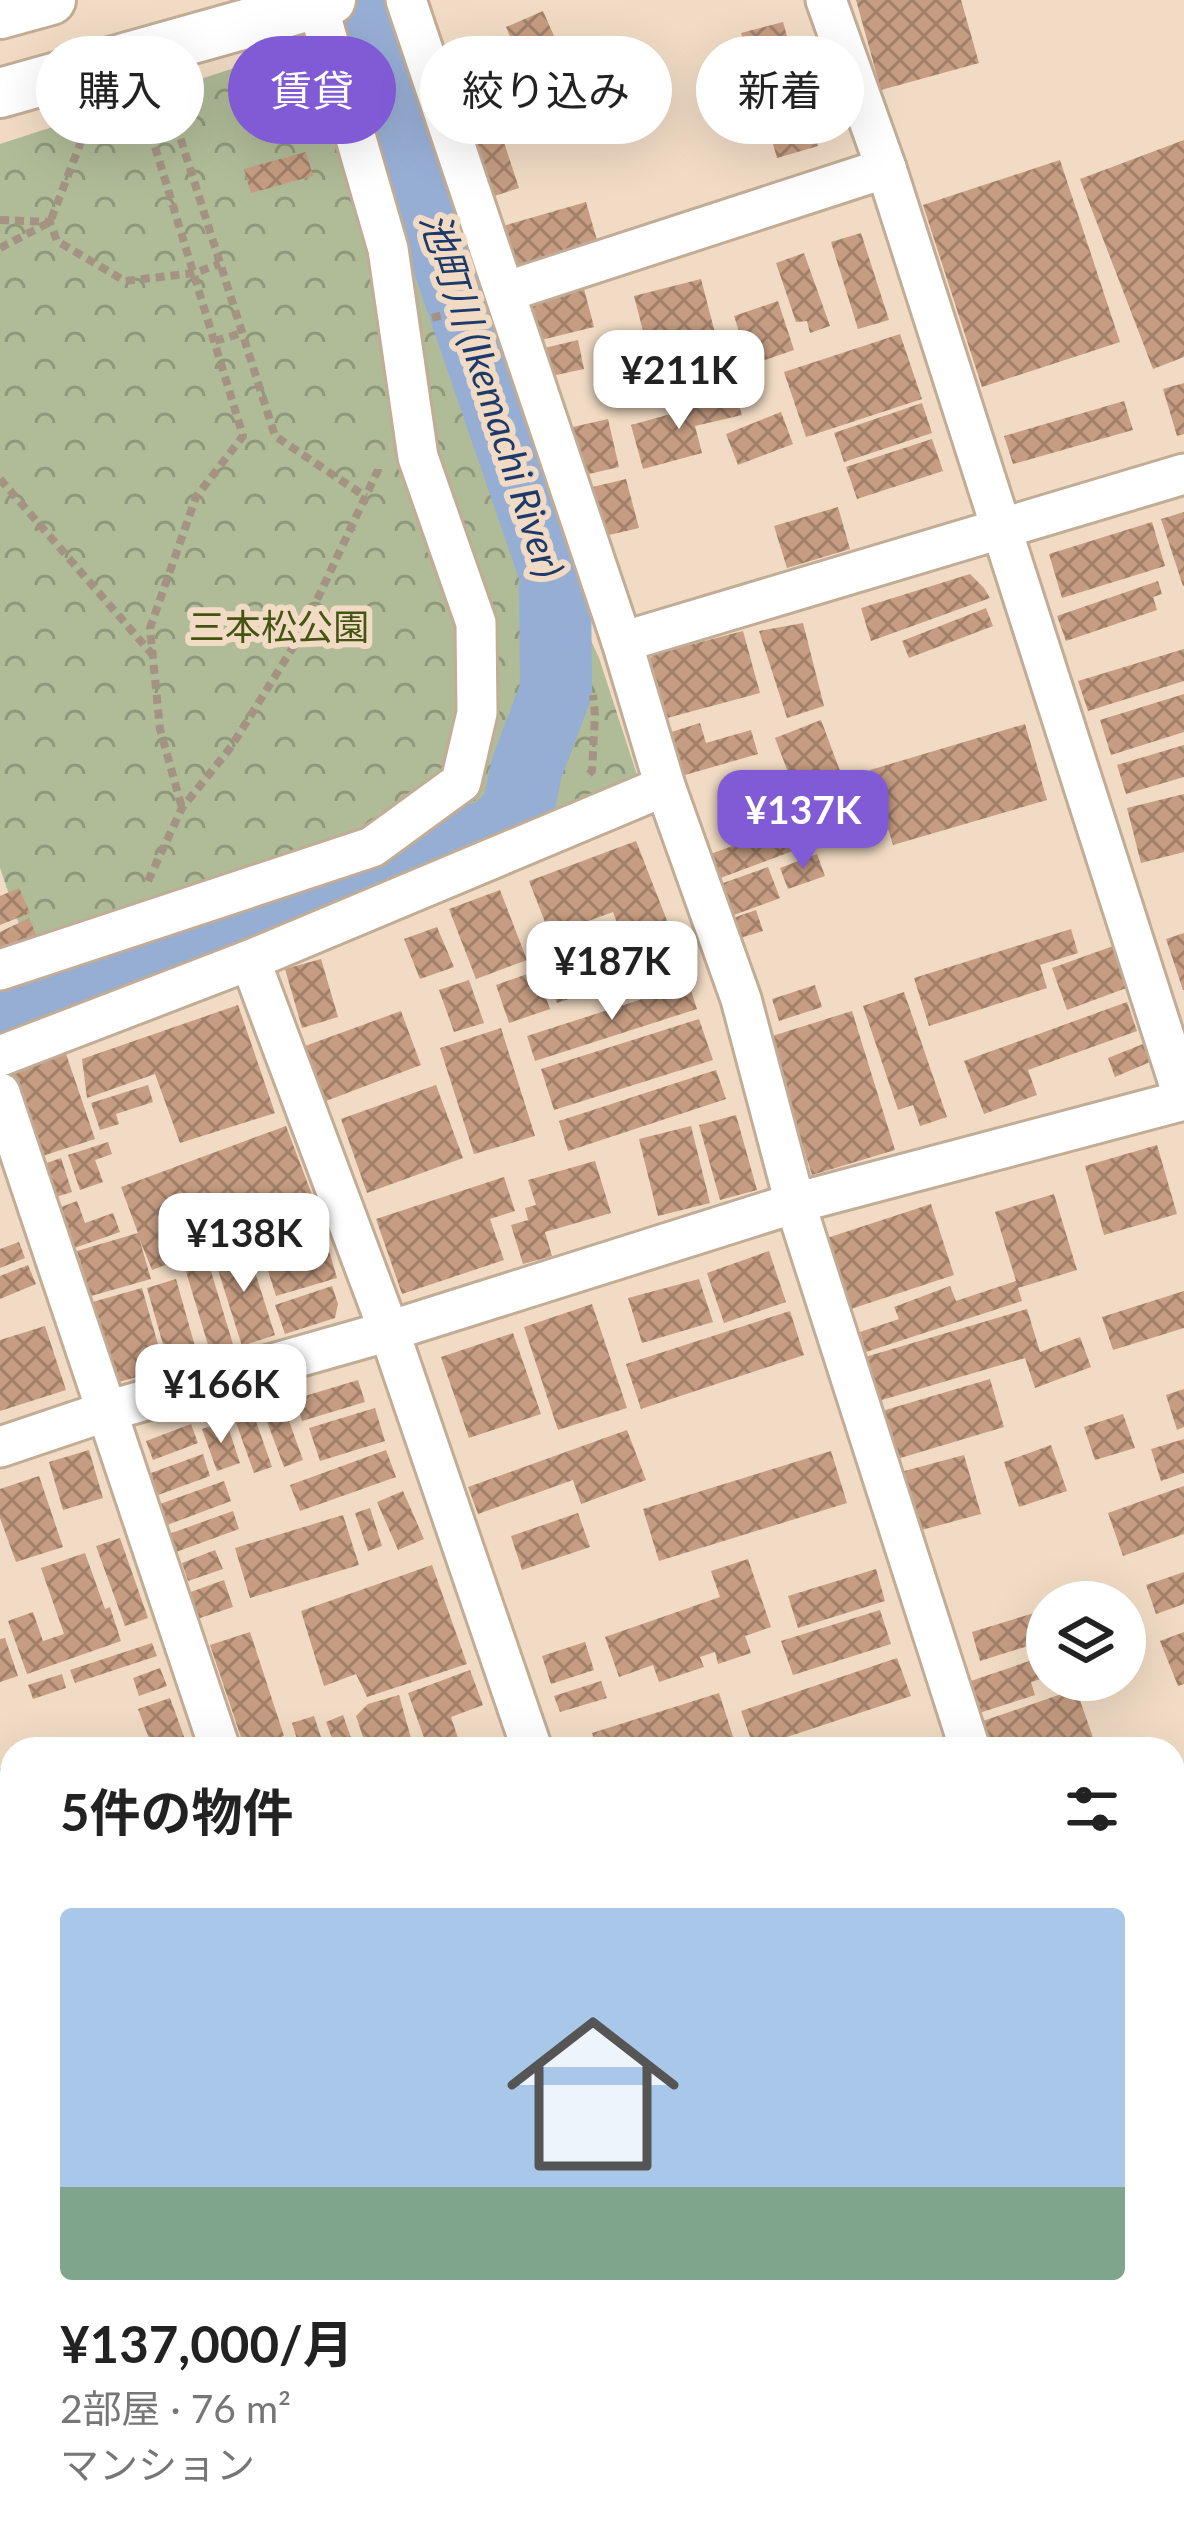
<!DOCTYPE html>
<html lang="ja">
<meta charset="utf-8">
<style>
body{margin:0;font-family:Lato,"Noto Sans JP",sans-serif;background:#f6f6f6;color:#222;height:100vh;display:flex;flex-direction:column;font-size:45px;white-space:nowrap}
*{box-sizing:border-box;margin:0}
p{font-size:39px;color:#767676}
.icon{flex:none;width:66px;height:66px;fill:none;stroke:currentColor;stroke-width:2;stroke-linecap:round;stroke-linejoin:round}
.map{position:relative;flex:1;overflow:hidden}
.drawer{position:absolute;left:0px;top:1737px;width:1185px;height:804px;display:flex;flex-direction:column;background:#fff;border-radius:36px 36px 0 0;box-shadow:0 12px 48px #0002}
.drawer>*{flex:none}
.top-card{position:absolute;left:36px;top:36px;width:1113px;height:108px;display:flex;gap:24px}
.controls{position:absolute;left:1026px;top:1581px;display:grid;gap:24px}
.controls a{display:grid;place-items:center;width:120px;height:120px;border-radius:50%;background:#fff;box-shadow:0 12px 48px #0002;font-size:60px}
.price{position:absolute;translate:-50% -102px;padding:0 27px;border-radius:24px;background:#fff;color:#222;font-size:39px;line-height:78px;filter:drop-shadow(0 3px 6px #0008)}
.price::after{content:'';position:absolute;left:50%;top:72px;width:36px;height:27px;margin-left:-18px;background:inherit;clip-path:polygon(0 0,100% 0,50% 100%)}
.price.active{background:#815bd5;color:#fff}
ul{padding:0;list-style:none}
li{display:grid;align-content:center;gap:24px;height:636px;padding:0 60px}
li+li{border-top:3px solid #e0e0e0}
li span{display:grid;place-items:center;height:372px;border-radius:12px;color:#555}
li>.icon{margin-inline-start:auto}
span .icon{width:216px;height:216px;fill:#fffc;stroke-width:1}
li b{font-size:51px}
h2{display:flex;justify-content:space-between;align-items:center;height:144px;padding:0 60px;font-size:51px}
.tag{padding:0 42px;border-radius:54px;background:#fff;box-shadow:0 12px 48px #0002;font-size:42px;line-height:108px}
.tag.active{background:#815bd5;color:#fff}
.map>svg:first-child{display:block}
</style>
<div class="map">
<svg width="1184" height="2541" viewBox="0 0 1184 2541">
<defs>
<pattern id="park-crowns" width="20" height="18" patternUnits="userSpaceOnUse" patternTransform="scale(3)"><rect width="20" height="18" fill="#b0bb98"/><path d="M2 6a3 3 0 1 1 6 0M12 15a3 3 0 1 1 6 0" fill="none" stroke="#90987b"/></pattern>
<pattern id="building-cross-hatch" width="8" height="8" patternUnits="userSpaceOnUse" patternTransform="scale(3)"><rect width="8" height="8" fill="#c69d82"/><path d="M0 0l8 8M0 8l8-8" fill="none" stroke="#a1806a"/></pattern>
</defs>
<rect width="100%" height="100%" fill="#f1dbc4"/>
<path fill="url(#park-crowns)" d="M305,45L325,54L599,658L639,781L52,1022L0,868V144Z"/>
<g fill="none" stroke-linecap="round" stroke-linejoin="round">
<path stroke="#97aed4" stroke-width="72" d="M0,1014L290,904L497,833L518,810L527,767L556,691L555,573L394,104L364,0"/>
</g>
<g fill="url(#building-cross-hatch)">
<path d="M856,0H961L979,63L881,90Z"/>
<path d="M543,11L561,52L523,68L506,27Z"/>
<path d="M783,22L818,146L777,158L741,33Z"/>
<path d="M471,42L519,188L482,200L434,54Z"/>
<path d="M1184,140V357L1153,369L1080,179Z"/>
<path d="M306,152L313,176L251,193L244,169Z"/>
<path d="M1060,160L1120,342L982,387L923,205Z"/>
<path d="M586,202L599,247L509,272L496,228Z"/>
<path d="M861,233L889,320L858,329L831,242Z"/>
<path d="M804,253L830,326L810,333L807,321L796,322L776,263Z"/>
<path d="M701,279L727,379L637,401L624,352L647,347L634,296Z"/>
<path d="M584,289L594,327L529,343L520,304Z"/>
<path d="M778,301L794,350L750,365L734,316Z"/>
<path d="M900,334L922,399L806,437L784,372Z"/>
<path d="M578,340L584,369L542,378L536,350Z"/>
<path d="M1184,383V434L1177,436L1163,389Z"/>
<path d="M736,396L742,415L695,426L702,453L643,469L631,425Z"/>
<path d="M1124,401L1133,430L1013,464L1004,436Z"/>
<path d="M922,403L932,433L844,462L834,433Z"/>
<path d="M781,412L793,444L738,465L726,434Z"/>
<path d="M608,419L619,467L576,477L564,429Z"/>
<path d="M932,439L943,471L857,499L846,467Z"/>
<path d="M626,479L639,528L596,538L584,489Z"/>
<path d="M838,507L850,549L787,568L774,526Z"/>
<path d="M1184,512V586H1183L1161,519Z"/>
<path d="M1152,522L1165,566L1062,598L1049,554Z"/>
<path d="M970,574L984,588L990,598L871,641L861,608Z"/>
<path d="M1158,581L1162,594L1153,597L1157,610L1066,641L1057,616Z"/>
<path d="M986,608L993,626L909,658L902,641Z"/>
<path d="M803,623L824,706L787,718L759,631Z"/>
<path d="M743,631L760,693L656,721L643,664L655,654Z"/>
<path d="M1184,649V681L1088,711L1078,681Z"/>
<path d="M1184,694V732L1111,755L1100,720Z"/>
<path d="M821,720L861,827L815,844L775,738Z"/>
<path d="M700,723L706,743L751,730L758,754L678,777L665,734Z"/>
<path d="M1025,724L1047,800L893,845L870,770Z"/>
<path d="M1184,745V777L1126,794L1117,765Z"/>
<path d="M1184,794V852L1141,863L1127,808Z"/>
<path d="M798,822L806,846L715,880L705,856Z"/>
<path d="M636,841L668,923L623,940L613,912L550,935L529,881Z"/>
<path d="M817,854L825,876L788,889L780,868Z"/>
<path d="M768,867L780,898L723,919L712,887Z"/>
<path d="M19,888L30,913L0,925V896Z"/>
<path d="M500,890L527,960L476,979L449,909Z"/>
<path d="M756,910L763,931L737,939L730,919Z"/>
<path d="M29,918L38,939L0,957V932Z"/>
<path d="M437,927L454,967L420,979L404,939Z"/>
<path d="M1071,929L1078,953L1040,965L1047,988L929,1026L914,978Z"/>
<path d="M1184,933V990H1183L1166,939Z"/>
<path d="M1113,946L1129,987L1067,1010L1052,968Z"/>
<path d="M631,948L641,973L599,990L589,966Z"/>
<path d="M321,959L338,1017L302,1028L285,969Z"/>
<path d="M582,960L592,991L557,1003L547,973Z"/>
<path d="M536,971L550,1009L509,1023L496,985Z"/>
<path d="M469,980L484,1023L454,1032L439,990Z"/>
<path d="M689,984L697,1009L535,1061L527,1036Z"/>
<path d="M815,985L822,1007L779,1021L772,999Z"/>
<path d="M904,992L947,1117L920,1126L913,1105L898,1110L863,1006Z"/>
<path d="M1127,1002L1137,1031L1028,1070L1037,1095L984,1114L964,1061Z"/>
<path d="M238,1005L275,1113L180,1143L155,1074L87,1098L82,1059Z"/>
<path d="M401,1011L421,1065L326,1101L305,1046Z"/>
<path d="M852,1011L895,1150L812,1175L769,1037Z"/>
<path d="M699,1019L713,1060L554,1110L541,1069Z"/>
<path d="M501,1028L535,1136L474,1154L440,1048Z"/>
<path d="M1143,1044L1150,1062L1115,1077L1108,1058Z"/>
<path d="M64,1048L95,1139L33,1159L2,1069Z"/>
<path d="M716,1070L726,1099L568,1151L559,1121Z"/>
<path d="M148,1085L153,1102L116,1114L119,1124L100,1130L91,1103Z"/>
<path d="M436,1085L463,1158L367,1193L341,1119Z"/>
<path d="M736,1115L757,1190L720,1200L699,1125Z"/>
<path d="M286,1126L317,1208L152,1270L139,1238L151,1279L91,1296L77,1251L138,1233L121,1187Z"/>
<path d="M691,1126L710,1203L658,1216L639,1139Z"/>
<path d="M108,1142L112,1154L95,1160L103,1182L80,1190L68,1155Z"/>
<path d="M1157,1145L1177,1214L1104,1235L1085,1166Z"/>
<path d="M61,1158L72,1192L46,1200L35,1167Z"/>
<path d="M595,1161L611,1213L545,1232L552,1256L523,1264L511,1225L528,1220L525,1208L536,1205L528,1180Z"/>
<path d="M504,1177L515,1211L490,1219L504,1260L402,1294L376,1219Z"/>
<path d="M1054,1194L1077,1270L1018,1288L1022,1301L866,1352L860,1332L899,1319L894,1307L950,1286L956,1301L1016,1281L995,1212Z"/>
<path d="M77,1201L85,1223L113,1213L120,1232L63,1252L48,1212Z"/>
<path d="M931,1204L954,1275L851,1309L827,1238Z"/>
<path d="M320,1220L337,1278L276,1296L258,1239Z"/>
<path d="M19,1242L25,1258L0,1268V1249Z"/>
<path d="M246,1244L275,1335L242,1346L213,1254Z"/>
<path d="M769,1251L786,1302L724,1323L707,1273Z"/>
<path d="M207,1258L235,1351L212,1358L184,1265Z"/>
<path d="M28,1265L36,1284L0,1299V1276Z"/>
<path d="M176,1279L198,1357L169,1366L147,1288Z"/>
<path d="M699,1279L713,1322L642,1343L628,1298Z"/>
<path d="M332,1286L338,1304L335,1318L285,1334L275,1305Z"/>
<path d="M142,1288L165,1369L105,1386L82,1305Z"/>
<path d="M1184,1291V1328L1113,1350L1102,1317Z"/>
<path d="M592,1304L627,1408L558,1430L524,1327Z"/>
<path d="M1027,1309L1040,1352L1080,1337L1091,1367L1035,1388L1025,1358L875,1402L862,1358Z"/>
<path d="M790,1311L804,1355L641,1409L626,1364Z"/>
<path d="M45,1326L66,1390L0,1411V1340Z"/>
<path d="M513,1333L541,1414L469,1438L441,1357Z"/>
<path d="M990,1379L1004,1427L897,1459L882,1411Z"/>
<path d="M358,1380L365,1402L302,1421L295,1399Z"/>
<path d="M1184,1389V1427L1177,1430L1166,1395Z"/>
<path d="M283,1404L303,1460L284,1467L263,1411Z"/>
<path d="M375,1408L385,1441L320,1461L309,1428Z"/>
<path d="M253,1413L272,1467L254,1473L235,1420Z"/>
<path d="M1123,1414L1135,1448L1095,1460L1084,1427Z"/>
<path d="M226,1421L240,1463L217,1471L202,1429Z"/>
<path d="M191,1424L198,1443L153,1460L146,1441Z"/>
<path d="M627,1430L646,1480L581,1504L573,1480L478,1514L468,1487Z"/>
<path d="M1184,1439V1473L1161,1481L1151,1449Z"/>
<path d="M1051,1445L1067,1491L1019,1507L1004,1462Z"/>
<path d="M89,1450L103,1498L63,1510L49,1462Z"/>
<path d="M386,1450L396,1477L300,1511L290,1485Z"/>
<path d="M831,1451L847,1503L659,1561L643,1509Z"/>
<path d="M203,1454L210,1476L158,1495L151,1473Z"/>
<path d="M964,1455L981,1514L914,1532L897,1473Z"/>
<path d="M39,1476L63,1547L16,1562L0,1518V1489Z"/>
<path d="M224,1481L231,1501L167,1525L160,1504Z"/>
<path d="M1184,1486V1534L1123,1556L1108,1513Z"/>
<path d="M403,1491L424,1539L398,1550L377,1502Z"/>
<path d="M370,1508L382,1546L368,1551L355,1513Z"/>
<path d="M233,1511L239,1529L176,1552L169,1534Z"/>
<path d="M578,1513L590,1547L522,1570L511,1536Z"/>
<path d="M343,1515L359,1565L250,1598L235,1548Z"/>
<path d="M120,1538L148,1618L125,1626L96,1546Z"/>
<path d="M215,1550L223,1569L188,1581L182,1563Z"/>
<path d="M85,1553L105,1609L110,1607L121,1641L27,1674L8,1621L33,1612L43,1641L64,1634L41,1568Z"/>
<path d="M748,1559L771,1627L745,1636L751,1653L718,1664L715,1652L700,1657L704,1667L659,1682L653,1665L619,1677L605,1637L720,1597L711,1571Z"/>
<path d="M432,1565L467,1664L367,1697L356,1674L324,1686L301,1611Z"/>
<path d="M876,1569L885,1601L798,1628L788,1596Z"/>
<path d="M1184,1572V1604L1156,1614L1146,1585Z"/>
<path d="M224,1580L233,1607L197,1619L188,1593Z"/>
<path d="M1047,1609V1640L980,1661L972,1632Z"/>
<path d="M880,1610L891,1644L793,1675L781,1641Z"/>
<path d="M250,1632L284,1736L245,1749L210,1645Z"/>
<path d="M1184,1632V1684L1178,1686L1160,1641Z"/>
<path d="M5,1638L18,1676L0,1682V1639Z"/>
<path d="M585,1642L594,1670L551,1684L542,1656Z"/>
<path d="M152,1643L157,1656L75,1683L70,1670Z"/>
<path d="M1047,1655V1677L1031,1682L1035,1695L973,1715L962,1684Z"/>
<path d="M897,1658L911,1696L754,1748L741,1711Z"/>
<path d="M160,1668L167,1686L139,1696L133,1678Z"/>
<path d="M470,1670L483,1705L451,1717L459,1741L447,1744L449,1749H428L408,1693Z"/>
<path d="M62,1674L66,1688L33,1699L28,1685Z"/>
<path d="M601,1681L607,1698L560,1712L554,1696Z"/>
<path d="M1076,1689L1097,1749H993L983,1721Z"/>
<path d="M719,1693L737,1749H597L592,1733Z"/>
<path d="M399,1695L414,1749H367L356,1716L368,1704Z"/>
<path d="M170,1698L186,1742L167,1749H153L138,1709Z"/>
<path d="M343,1715L355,1749H336L326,1722Z"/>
<path d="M314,1716L325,1749H300L292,1723Z"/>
<path d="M12,1764V1931L0,1935V1768Z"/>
<path d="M1180,1817L1184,1831V2046L1173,2050V1819Z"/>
<path d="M1184,2469V2519L1173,2523V2473Z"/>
<path d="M241,2529H343L315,2541H235Z"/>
<path d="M376,2529H432L436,2541H380Z"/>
<path d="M457,2529H586L590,2541H462Z"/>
<path d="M687,2529H698L702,2541H654Z"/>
<path d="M863,2529H977V2530L945,2541H864L860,2530Z"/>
</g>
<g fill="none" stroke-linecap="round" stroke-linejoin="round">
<g stroke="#c1ac96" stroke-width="45">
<g id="minor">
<path d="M406,0L622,642L665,786L741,999L795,1203L970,1749"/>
<path d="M826,0L886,168L1184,1099"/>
<path d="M505,292L886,168"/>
<path d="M622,642L1184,474"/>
<path d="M250,960L389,1331L532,1749"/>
<path d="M0,970L372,847L461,782L477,713L476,623L418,457L388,249L316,0"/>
<path d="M0,1056L250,960L665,786"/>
<path d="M0,1093L220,1749"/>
<path d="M0,1447L107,1411L389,1331L795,1203L1184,1100"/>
<path d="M1173,2338L1184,2369"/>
<path d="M811,2529L815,2541"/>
</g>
</g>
<g stroke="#c1ac96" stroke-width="54">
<g id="tertiary">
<path d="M0,14L51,0"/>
<path d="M0,93L331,0"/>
<path d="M1173,2081L1184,2077"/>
<path d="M1173,2158L1184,2154"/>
</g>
</g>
<g stroke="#fff" stroke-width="69">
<g id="trunk">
<path d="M0,2216L12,2249"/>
<path d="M0,2419L12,2453"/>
<path d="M39,2529L44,2541"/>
<path d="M116,2529L120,2541"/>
</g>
</g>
<g stroke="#a49382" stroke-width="8" stroke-dasharray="9 6" stroke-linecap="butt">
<path d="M167,96L275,436L366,497"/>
<path d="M142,104L243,436L196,497L150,628L160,729L182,808"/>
<path d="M0,220L50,222L57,241L125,281L194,273L220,264"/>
<path d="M0,248L50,222L89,121"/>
<path d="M432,318L469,308"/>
<path d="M215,341L242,333"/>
<path d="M0,479L152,654"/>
<path d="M589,774L592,771L595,715L593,695"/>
<path d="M148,881L182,808L231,747L300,636L378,470V466"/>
</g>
<use href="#minor" stroke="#fff" stroke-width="39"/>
<use href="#tertiary" stroke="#fff" stroke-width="48"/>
<use href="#trunk" stroke="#d6a247" stroke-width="63"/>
</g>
<g text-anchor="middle" stroke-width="12" stroke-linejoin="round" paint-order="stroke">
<g font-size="36" fill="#445411" stroke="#f1dbc4">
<text x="279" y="640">三本松公園</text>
</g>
<g font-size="39" font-style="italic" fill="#1e3a6b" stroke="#f1dbc4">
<text transform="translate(492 395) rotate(72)" y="14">池町川 (Ikemachi River)</text>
</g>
</g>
</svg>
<div class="controls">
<a><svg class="icon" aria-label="layers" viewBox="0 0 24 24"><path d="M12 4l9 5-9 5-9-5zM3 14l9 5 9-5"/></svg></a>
</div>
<b class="price" style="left:679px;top:432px">¥211K</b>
<b class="price active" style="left:803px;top:872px">¥137K</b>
<b class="price" style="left:612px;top:1023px">¥187K</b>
<b class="price" style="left:244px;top:1295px">¥138K</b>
<b class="price" style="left:221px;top:1446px">¥166K</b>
<div class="top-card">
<a class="tag">購入</a>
<a class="tag active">賃貸</a>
<a class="tag">絞り込み</a>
<a class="tag">新着</a>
</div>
<section class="drawer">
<h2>5件の物件<svg class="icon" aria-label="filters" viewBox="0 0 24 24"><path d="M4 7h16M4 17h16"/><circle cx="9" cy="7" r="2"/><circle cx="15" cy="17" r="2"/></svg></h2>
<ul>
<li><span style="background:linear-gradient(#a9c7e8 75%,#7fa58c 0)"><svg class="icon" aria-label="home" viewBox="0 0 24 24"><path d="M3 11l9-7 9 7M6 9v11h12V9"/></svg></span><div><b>¥137,000/月</b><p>2部屋 · 76 m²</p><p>マンション</p></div></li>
</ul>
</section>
</div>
